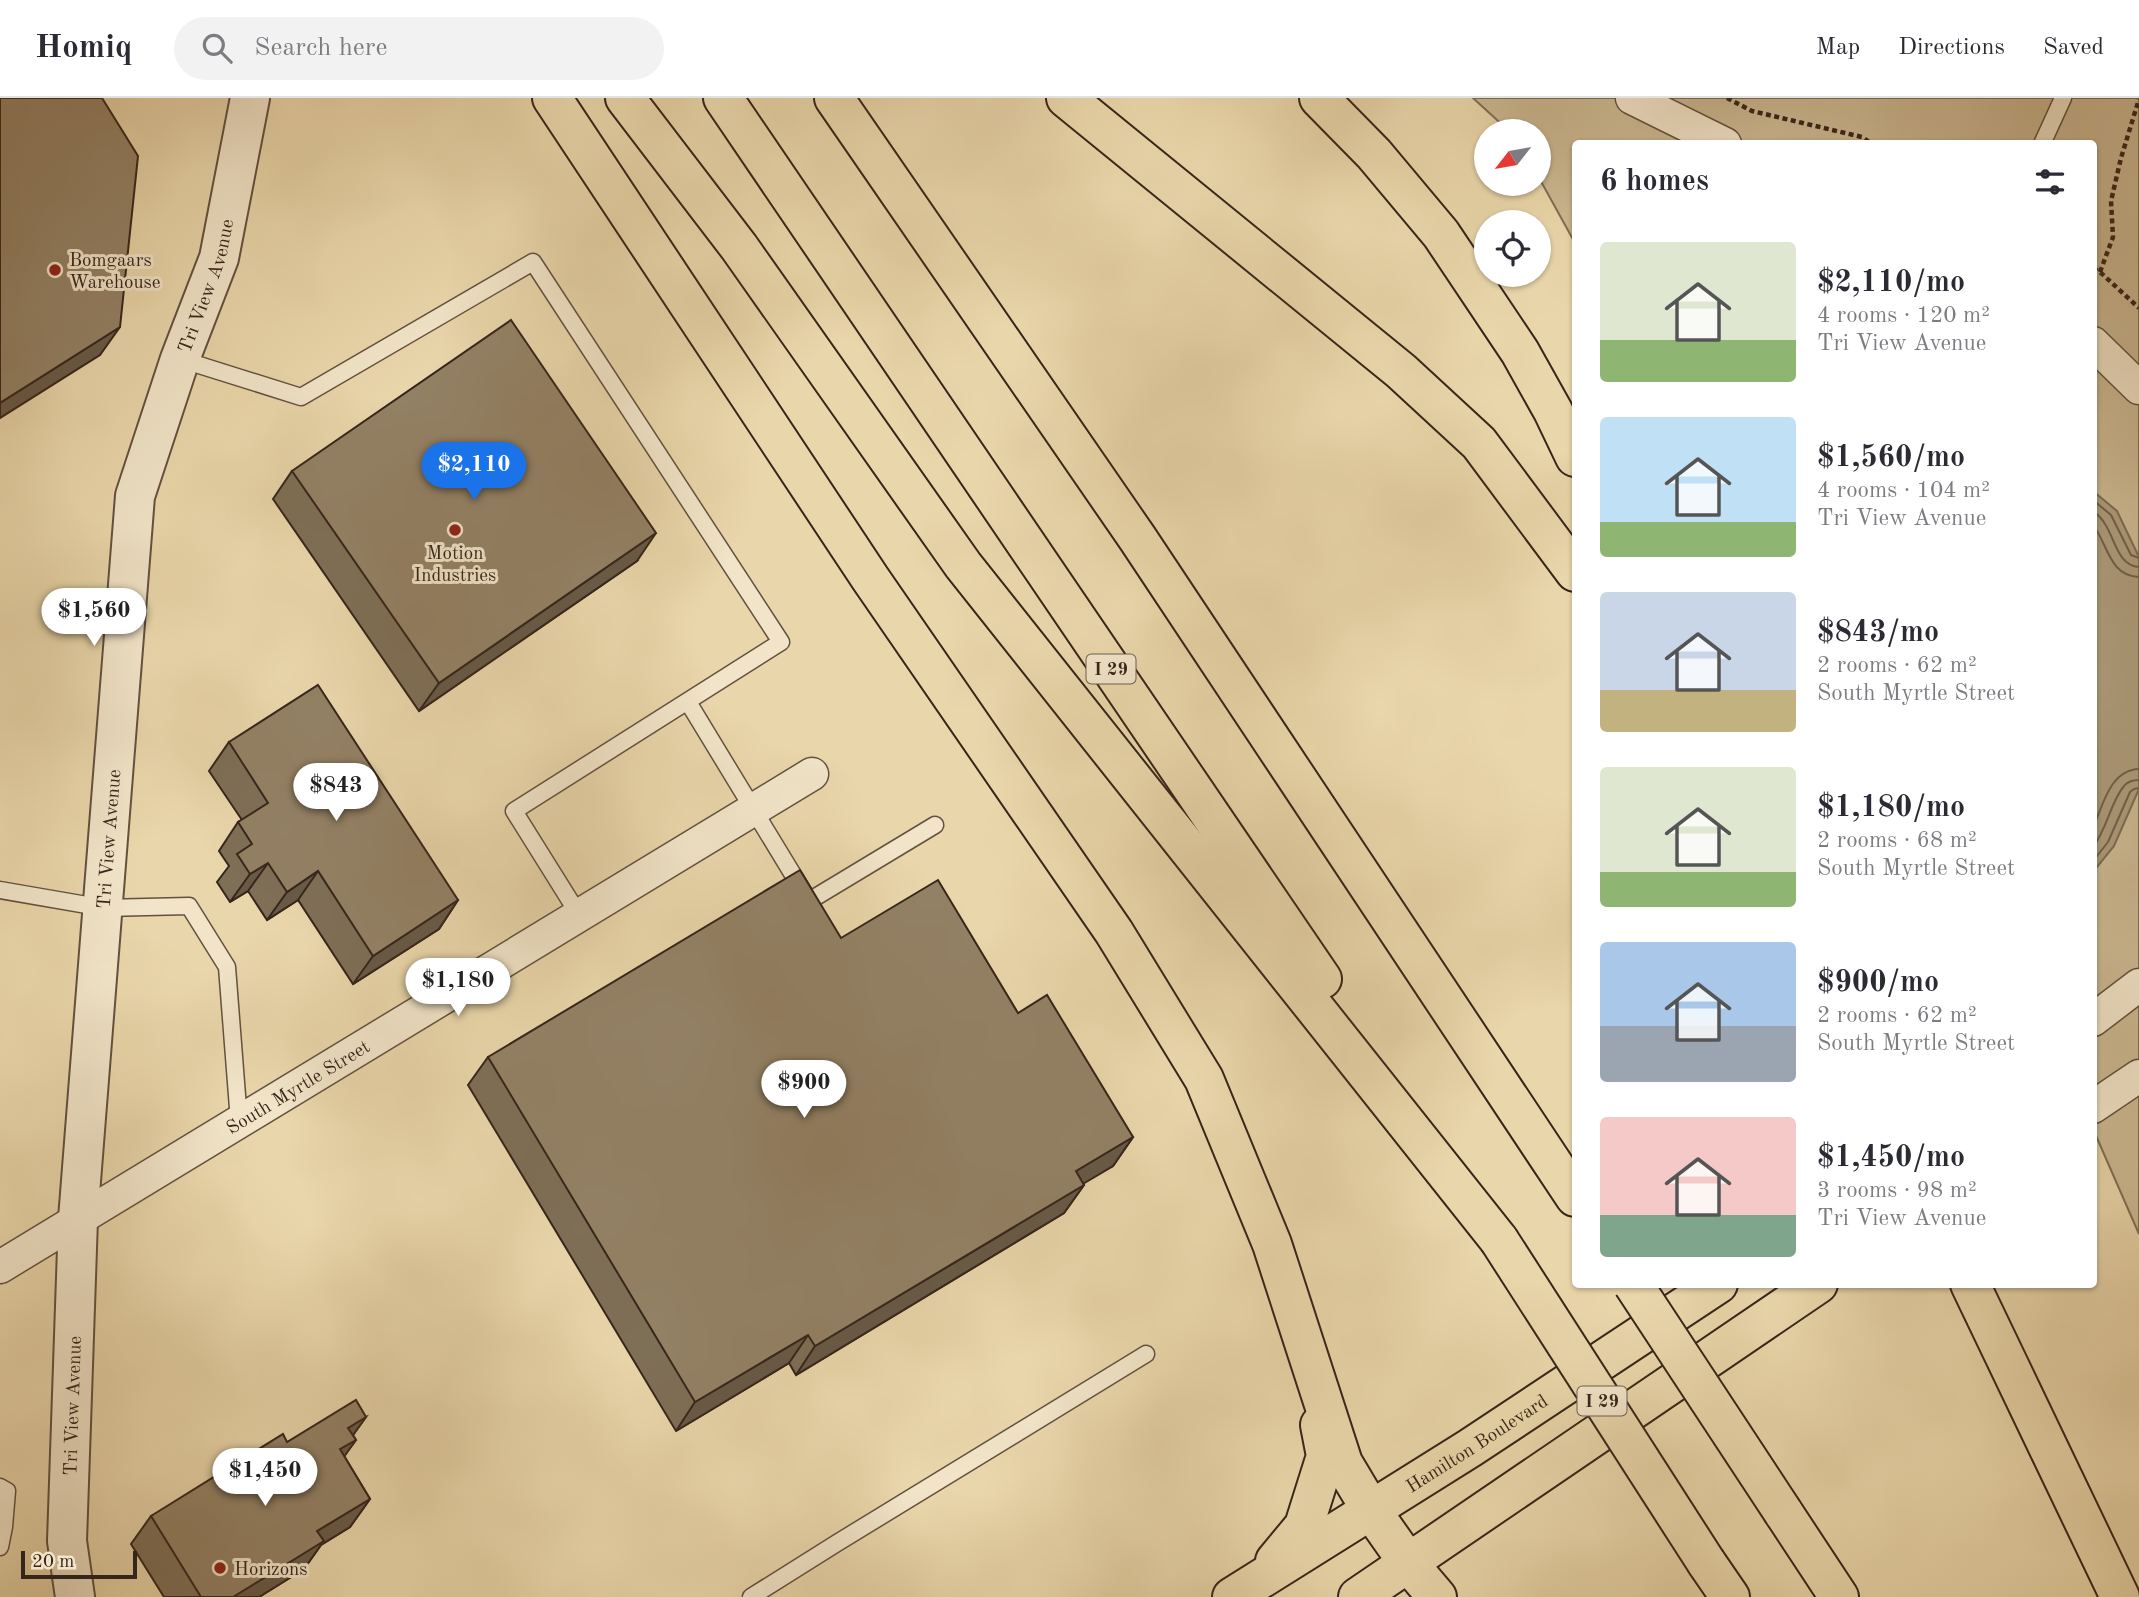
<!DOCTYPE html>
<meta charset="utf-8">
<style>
body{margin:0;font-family:"Old Standard TT",serif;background:#f2f2f3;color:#2b2b33;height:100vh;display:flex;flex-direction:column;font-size:26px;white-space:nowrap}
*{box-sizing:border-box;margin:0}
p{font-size:23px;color:#7c7c81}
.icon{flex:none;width:38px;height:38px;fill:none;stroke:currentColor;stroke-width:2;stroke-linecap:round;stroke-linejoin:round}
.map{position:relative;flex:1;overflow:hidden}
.sheet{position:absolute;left:1572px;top:42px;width:525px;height:1148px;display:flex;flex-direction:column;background:#fff;border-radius:7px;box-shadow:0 2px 5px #0004}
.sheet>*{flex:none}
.needle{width:46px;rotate:239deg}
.buttons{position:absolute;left:1474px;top:21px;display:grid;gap:14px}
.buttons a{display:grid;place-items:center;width:77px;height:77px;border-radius:50%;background:#fff;box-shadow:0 2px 5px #0004;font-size:35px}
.scale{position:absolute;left:21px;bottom:18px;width:116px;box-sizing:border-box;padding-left:7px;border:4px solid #36251b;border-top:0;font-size:19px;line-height:24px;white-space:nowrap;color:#36251b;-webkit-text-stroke:5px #f1e4c8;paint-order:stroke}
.price{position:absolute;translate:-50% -60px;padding:0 16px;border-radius:24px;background:#fff;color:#222;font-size:23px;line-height:46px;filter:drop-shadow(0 2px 4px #0008)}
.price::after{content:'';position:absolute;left:50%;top:42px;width:21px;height:16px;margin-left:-10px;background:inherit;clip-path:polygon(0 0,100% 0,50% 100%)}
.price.on{background:#1a73e8;color:#fff}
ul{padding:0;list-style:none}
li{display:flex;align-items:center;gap:21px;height:175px;padding:0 28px}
li span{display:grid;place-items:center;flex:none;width:196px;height:140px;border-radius:7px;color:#555}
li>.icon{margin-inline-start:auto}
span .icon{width:84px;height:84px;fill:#fffc;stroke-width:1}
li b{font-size:30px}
h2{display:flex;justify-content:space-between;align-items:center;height:84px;padding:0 28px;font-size:30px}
header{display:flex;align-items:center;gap:42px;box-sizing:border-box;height:98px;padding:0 35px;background:#fff;border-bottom:2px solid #e1e1e2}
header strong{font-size:33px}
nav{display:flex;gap:38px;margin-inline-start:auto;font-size:24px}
.search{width:490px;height:63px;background:#f2f2f3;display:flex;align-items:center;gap:18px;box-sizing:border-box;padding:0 24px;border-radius:38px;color:#7c7c81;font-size:26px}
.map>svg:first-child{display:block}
</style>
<header>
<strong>Homiq</strong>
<div class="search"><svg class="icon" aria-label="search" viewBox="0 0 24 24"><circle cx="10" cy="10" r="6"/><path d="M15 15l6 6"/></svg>Search here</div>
<nav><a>Map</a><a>Directions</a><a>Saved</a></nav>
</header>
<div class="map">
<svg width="2139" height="1499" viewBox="0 0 2139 1499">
<rect width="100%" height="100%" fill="#e9d6aa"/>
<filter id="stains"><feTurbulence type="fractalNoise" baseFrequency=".00286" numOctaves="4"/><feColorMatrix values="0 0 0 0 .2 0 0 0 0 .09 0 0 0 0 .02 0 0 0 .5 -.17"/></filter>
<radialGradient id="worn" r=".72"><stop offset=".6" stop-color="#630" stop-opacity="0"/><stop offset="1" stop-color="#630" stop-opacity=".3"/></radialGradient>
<path fill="#cbb892" stroke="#806e56" stroke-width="2" d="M1473,0H2139V1136L2093,1031V46H1575V145L1538,78V33H1509Z"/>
<path fill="#ac9a79" stroke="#7d6b53" stroke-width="2" d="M2093,393L2117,413L2139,459V691L2114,748L2093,774Z"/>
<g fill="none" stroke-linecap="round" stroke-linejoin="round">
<g stroke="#71604a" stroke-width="2">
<path d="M2093,402L2111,417L2131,457L2139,460"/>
<path d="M2093,413C2098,417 2102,420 2105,426C2115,441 2118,468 2139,469"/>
<path d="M2093,427C2108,446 2109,478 2139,479"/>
<path d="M2093,730C2103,707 2110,672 2139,671"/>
<path d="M2093,749C2107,731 2111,703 2124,688C2128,683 2133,682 2139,682"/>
<path d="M2093,763L2108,744L2130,694L2134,691L2139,690"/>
</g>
<g stroke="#63513f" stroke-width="19">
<g id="service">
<path d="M2042,46L2063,0"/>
<path d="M180,261L301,299L533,164L781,544L514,713L579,817"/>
<path d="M688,604L809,803L935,727"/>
<path d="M0,792L104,810L189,808L227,869L239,1023"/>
<path d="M0,1389L7,1393L4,1429L0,1449"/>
<path d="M751,1499L837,1445L1146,1256"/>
</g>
</g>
<g stroke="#63513f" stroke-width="35">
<g id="minor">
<path d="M1632,0L1725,46"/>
<path d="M2093,245L2139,290"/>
<path d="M2093,922L2139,887"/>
<path d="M2093,1009L2139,978"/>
<path id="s1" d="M0,1169L812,676"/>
</g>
</g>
<g stroke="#63513f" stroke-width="42">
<g id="tertiary">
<path id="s2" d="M75,1499L67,1443L78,1121L135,398L180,261L219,160L250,0"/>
</g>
</g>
<g stroke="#36251b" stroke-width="42">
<g id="primary">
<path d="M552,0L870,480L1114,834L1204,981L1272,1146L1343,1365L1371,1412L1409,1466"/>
<path d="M1275,1463L1304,1428L1326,1358L1320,1327"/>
<path id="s3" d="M1232,1499L1470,1350L1718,1186"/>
<path d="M1358,1499L1818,1186"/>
</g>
</g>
<g stroke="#36251b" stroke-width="42">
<path id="trunk" d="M1319,0L1374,56L1441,136L1520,254L1553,313L1575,359"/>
</g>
<g stroke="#36251b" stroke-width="42">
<g id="motorway">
<path d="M625,0L739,149L963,467L1499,1142"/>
<path d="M723,0L1322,881"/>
<path d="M834,0L1138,441L1575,1099"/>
<path d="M1066,0L1401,273L1479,345L1575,474"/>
<path d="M1970,1186L2120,1499"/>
<path d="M1783,1414L1839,1499"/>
<path d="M1706,1464L1730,1499"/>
<path d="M1409,1466L1437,1499"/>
</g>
</g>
<g stroke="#36251b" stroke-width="4.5" stroke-dasharray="5 3.5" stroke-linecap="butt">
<path d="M1727,0L1752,13L1862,39L1872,46"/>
<path d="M2093,170L2100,174L2139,210"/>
<path d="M2100,174L2113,139L2111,103L2121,60L2139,1"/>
</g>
<use href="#service" stroke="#f1e4c8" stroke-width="16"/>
<use href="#minor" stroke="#f1e4c8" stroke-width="32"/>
<use href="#tertiary" stroke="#f1e4c8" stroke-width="38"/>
<use href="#primary" stroke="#e9d6aa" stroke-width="38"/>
<use href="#trunk" stroke="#e9d6aa" stroke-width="38"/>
<use href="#motorway" stroke="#e9d6aa" stroke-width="38"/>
<g stroke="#36251b" stroke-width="42" stroke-linecap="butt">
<g id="motorway-bridge">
<path d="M1499,1142L1706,1464"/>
<path d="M1633,1186L1783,1414"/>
</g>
</g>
<use href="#motorway-bridge" stroke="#e9d6aa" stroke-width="38"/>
</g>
<g fill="#7e6f57" stroke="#36251b" stroke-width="2">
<path d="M292,373L637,463L419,613L273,401Z"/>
<path d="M229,644L458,802L439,831L353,886L298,802L267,822L248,793L230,804L217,784L229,768L219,753L238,724L242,722L209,673Z"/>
<path d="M841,840L1018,915L1133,1039L1113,1068L1083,1085L1084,1087L1064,1115L796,1277L789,1265L676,1333L468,987L488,959Z"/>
<path d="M366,1319L353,1337L356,1342L344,1358L370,1401L350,1429L321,1447L304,1471L259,1499H164L131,1446L151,1418Z"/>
</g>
<g fill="#675a47" stroke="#36251b" stroke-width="2">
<path d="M120,229L100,257L0,320V305Z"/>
<path d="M656,435L637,463L419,613L439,585Z"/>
<path d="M268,765L248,793L230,804L250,776Z"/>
<path d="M318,773L298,802L267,822L287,794Z"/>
<path d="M458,802L439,831L353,886L373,858Z"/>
<path d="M1133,1039L1113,1068L1056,1102L1076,1073Z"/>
<path d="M1084,1087L1064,1115L796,1277L815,1248Z"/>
<path d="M808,1237L789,1265L676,1333L695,1304Z"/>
<path d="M366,1319L346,1347L348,1330Z"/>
<path d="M356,1342L336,1370L340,1351Z"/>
<path d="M370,1401L350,1429L321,1447L304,1471L259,1499H233L317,1433Z"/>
</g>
<g fill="#938165" stroke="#36251b" stroke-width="2">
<path d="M0,0H102L138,58L120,229L0,305Z"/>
<path d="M511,222L656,435L439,585L292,373Z"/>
<path d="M318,587L458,802L373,858L318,773L287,794L268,765L250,776L237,756L252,746L238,724L268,705L229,644Z"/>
<path d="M800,772L841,840L938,782L1018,915L1047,897L1133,1039L1076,1073L1084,1087L815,1248L808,1237L695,1304L488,959Z"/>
<path d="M356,1302L366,1319L348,1330L356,1342L340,1351L370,1401L317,1433L324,1443L233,1499H201L151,1418L283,1336L287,1344Z"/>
</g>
<g fill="#8f2418" stroke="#f1e4c8" stroke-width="2.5">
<circle cx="55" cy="172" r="7"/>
<circle cx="455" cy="432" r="7"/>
<circle cx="220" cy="1470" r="7"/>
</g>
<g text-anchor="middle" stroke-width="6" stroke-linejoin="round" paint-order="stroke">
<g fill="#f1e4c8" stroke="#6e5e4f" stroke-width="2">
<rect x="1086.5" y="556.5" width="49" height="29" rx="5"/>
<rect x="1577.5" y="1288.5" width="49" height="29" rx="5"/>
</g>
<g font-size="18" font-weight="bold" fill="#36251b">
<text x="1111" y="577">I 29</text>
<text x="1602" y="1309">I 29</text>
</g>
<g font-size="19" fill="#36251b" stroke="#f1e4c8" text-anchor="start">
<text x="69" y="168">Bomgaars<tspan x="69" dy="22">Warehouse</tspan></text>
<text x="455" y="461" text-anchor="middle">Motion<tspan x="455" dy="22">Industries</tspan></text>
<text x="234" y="1477">Horizons</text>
</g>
<g font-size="19" fill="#36251b" stroke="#f1e4c8">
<text dy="7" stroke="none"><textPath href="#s2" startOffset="1326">Tri View Avenue</textPath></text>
<text dy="7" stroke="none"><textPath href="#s2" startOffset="760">Tri View Avenue</textPath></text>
<text dy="7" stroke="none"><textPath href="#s1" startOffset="348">South Myrtle Street</textPath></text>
<text dy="7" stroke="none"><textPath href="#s2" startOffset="192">Tri View Avenue</textPath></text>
<text dy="7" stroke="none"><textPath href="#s3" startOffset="289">Hamilton Boulevard</textPath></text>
</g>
</g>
<rect width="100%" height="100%" filter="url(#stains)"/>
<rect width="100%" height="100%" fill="url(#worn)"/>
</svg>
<div class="buttons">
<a><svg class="needle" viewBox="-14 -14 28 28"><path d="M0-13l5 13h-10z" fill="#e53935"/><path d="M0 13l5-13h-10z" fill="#7c7c81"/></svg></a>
<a><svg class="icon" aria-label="locate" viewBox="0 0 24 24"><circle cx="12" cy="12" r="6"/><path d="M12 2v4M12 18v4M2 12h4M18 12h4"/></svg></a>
</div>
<div class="scale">20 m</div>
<b class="price on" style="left:474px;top:404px">$2,110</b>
<b class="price" style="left:94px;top:550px">$1,560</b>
<b class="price" style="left:336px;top:725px">$843</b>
<b class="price" style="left:458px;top:920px">$1,180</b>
<b class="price" style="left:804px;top:1022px">$900</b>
<b class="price" style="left:265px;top:1410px">$1,450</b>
<section class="sheet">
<h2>6 homes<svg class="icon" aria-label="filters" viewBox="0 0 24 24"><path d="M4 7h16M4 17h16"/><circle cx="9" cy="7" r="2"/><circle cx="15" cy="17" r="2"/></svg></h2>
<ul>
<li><span style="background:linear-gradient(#dfe7d0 70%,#8fb573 0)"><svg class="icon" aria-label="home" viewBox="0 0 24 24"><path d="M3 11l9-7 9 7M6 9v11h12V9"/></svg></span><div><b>$2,110/mo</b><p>4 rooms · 120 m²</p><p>Tri View Avenue</p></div></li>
<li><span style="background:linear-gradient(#bfe0f5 75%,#8fb573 0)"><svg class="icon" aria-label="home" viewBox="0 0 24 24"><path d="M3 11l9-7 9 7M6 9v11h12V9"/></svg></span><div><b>$1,560/mo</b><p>4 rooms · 104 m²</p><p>Tri View Avenue</p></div></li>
<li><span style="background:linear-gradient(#c9d6e8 70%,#c2b280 0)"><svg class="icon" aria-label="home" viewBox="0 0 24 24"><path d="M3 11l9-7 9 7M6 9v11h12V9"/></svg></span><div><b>$843/mo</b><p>2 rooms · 62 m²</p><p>South Myrtle Street</p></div></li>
<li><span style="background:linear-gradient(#dfe7d0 75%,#8fb573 0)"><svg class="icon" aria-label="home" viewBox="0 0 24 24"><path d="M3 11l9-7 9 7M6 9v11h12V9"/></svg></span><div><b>$1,180/mo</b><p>2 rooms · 68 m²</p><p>South Myrtle Street</p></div></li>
<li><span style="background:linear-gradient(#a9c7e8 60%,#9aa5b1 0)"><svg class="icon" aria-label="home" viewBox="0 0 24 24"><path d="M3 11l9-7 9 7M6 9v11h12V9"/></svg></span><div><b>$900/mo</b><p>2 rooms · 62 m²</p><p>South Myrtle Street</p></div></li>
<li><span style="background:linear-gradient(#f6c9c9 70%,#7fa58c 0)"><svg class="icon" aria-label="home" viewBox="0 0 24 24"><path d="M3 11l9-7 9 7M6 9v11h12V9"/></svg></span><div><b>$1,450/mo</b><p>3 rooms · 98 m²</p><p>Tri View Avenue</p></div></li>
</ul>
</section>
</div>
